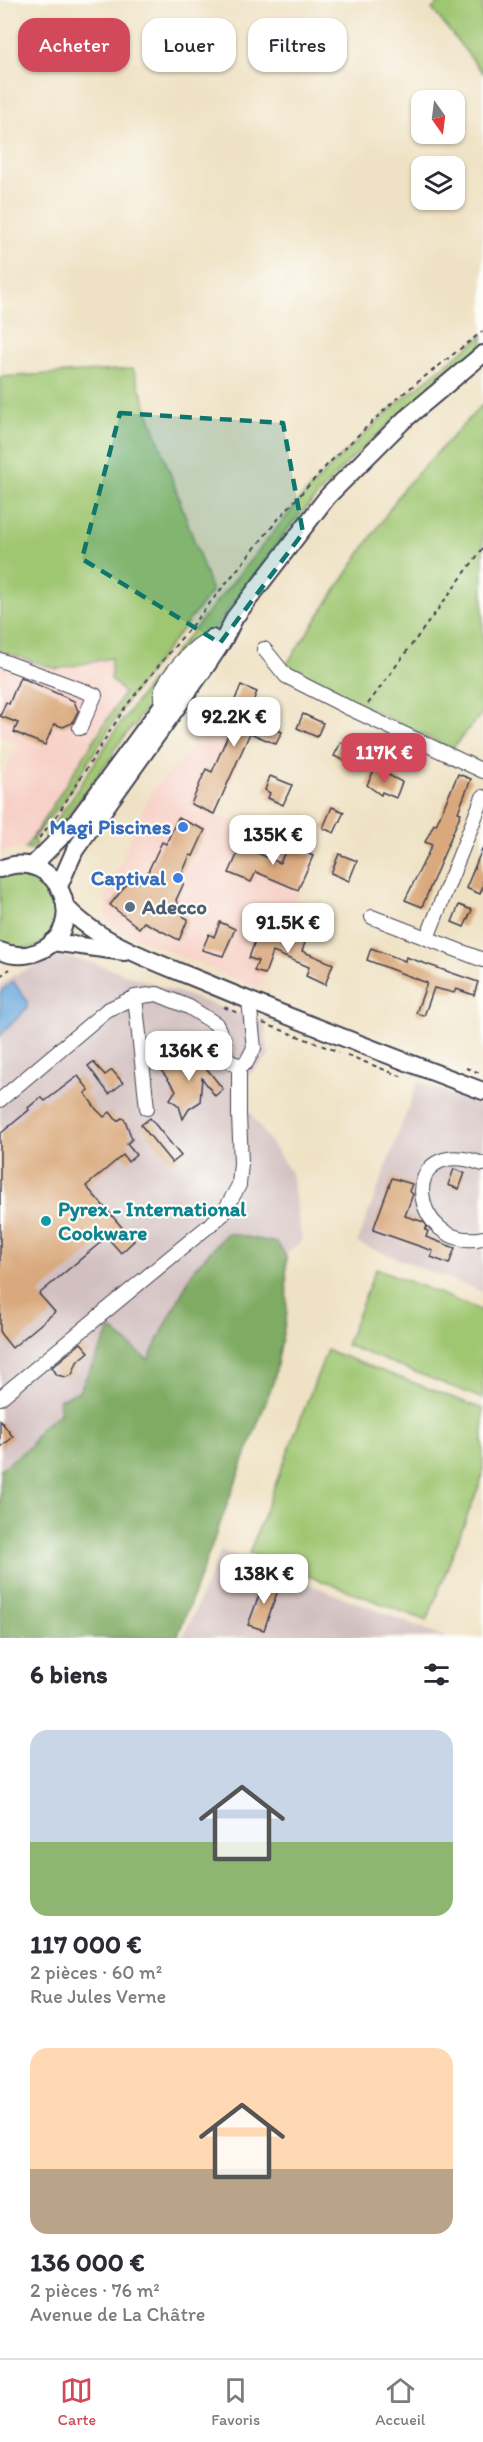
<!DOCTYPE html>
<html lang="fr">
<meta charset="utf-8">
<style>
body{margin:0;font-family:Itim,sans-serif;background:#f7f7f7;color:#2b2b33;height:100vh;display:flex;flex-direction:column;font-size:22px;white-space:nowrap}
*{box-sizing:border-box;margin:0}
p{font-size:20px;color:#7c7c81}
.icon{flex:none;width:33px;height:33px;fill:none;stroke:currentColor;stroke-width:2;stroke-linecap:round;stroke-linejoin:round}
.map{position:relative;height:1638px;overflow:hidden}
.side{display:flex;flex-direction:column;background:#fff;flex:1}
.side>*{flex:none}
.guide{position:absolute;left:18px;top:18px;width:447px;height:54px;display:flex;gap:12px}
.needle{width:39px;rotate:166deg}
.tools{position:absolute;left:411px;top:90px;display:grid;gap:12px}
.tools a{display:grid;place-items:center;width:54px;height:54px;border-radius:12px;background:#fff;box-shadow:0 2px 4px #0004;font-size:30px}
.price{position:absolute;translate:-50% -51px;padding:0 14px;border-radius:12px;background:#fff;color:#222;font-size:20px;line-height:39px;filter:drop-shadow(0 2px 3px #0008)}
.price::after{content:'';position:absolute;left:50%;top:36px;width:18px;height:14px;margin-left:-9px;background:inherit;clip-path:polygon(0 0,100% 0,50% 100%)}
.price.selected{background:#d1495b;color:#fff}
ul{padding:0;list-style:none}
li{display:grid;align-content:center;gap:12px;height:318px;padding:0 30px}
li span{display:grid;place-items:center;height:186px;border-radius:18px;color:#555}
li>.icon{margin-inline-start:auto}
span .icon{width:108px;height:108px;fill:#fffc;stroke-width:1}
li b{font-size:26px}
h2{display:flex;justify-content:space-between;align-items:center;height:72px;padding:0 30px;font-size:26px}
.tag{padding:0 21px;border-radius:18px;background:#fff;box-shadow:0 2px 4px #0004;font-size:21px;line-height:54px}
.tag.selected{background:#d1495b;color:#fff}
.menu{display:flex;justify-content:space-around;align-items:center;height:84px;border-top:2px solid #e1e1e2;background:#fff;font-size:16px;color:#7c7c81}
.menu a{display:grid;justify-items:center;gap:3px}
.menu .selected{color:#d1495b}
.map>svg:first-child{display:block}
</style>
<div class="map">
<svg width="483" height="1638" viewBox="0 0 483 1638">
<rect width="100%" height="100%" fill="#fdfcf7"/>
<filter id="ink" filterUnits="userSpaceOnUse"><feTurbulence type="fractalNoise" baseFrequency=".0167" numOctaves="2"/><feDisplacementMap in="SourceGraphic" scale="12" xChannelSelector="R" yChannelSelector="G"/><feConvolveMatrix kernelMatrix="1 2 1 2 8 2 1 2 1" color-interpolation-filters="sRGB"/></filter>
<filter id="wash" filterUnits="userSpaceOnUse"><feTurbulence type="fractalNoise" baseFrequency=".008" numOctaves="4" result="noise"/><feDisplacementMap in="SourceGraphic" scale="24" xChannelSelector="R" yChannelSelector="G"/><feGaussianBlur stdDeviation="1.35" result="paint"/><feColorMatrix in="noise" values="0 0 0 0 0 0 0 0 0 0 0 0 0 0 0 0 0 1.4 0 .05"/><feComposite in="paint" operator="in"/></filter>
<g filter="url(#wash)">
<rect width="100%" height="100%" fill="#efe2c4"/>
<g fill="#f7d1c7">
<path d="M0,651L57,669L111,658L124,693L25,849L15,848L0,853V783L16,743L0,736Z"/>
<path d="M216,724L249,738L216,815L315,855L260,989L121,931L106,919L104,899L152,789Z"/>
</g>
<g fill="#d2bfc0">
<path d="M61,956L90,962L264,1022L269,1056L247,1076V1107L291,1173L302,1241L0,1476V986L12,976Z"/>
<path d="M418,1082L483,1106V1292L357,1243Z"/>
<path d="M221,1550L448,1638H183Z"/>
</g>
<g fill="#9fc671" stroke="#607456" stroke-width="1.5">
<path d="M443,0H483V73L432,9Z"/>
<path d="M483,335V346L409,406L348,462L290,526L216,627L193,646L166,674L154,700L138,718L136,726L132,727L114,750L113,755L49,840L45,835L68,804L117,728L150,683L303,496L332,465L395,405Z"/>
<path d="M133,369L212,591L129,698L62,803L33,838L36,845L31,849H25L124,693L111,679V658L57,669L0,651V377Z"/>
<path d="M483,404V712L452,749L284,668L403,489Z"/>
<path d="M24,864L65,900L47,946L0,951V869Z"/>
<path d="M376,1268L483,1311V1399L346,1345Z"/>
<path d="M327,1350L483,1409V1475L427,1621L249,1553Z"/>
</g>
<path fill="#7fab63" stroke="#50664f" stroke-width="1.5" d="M227,1233L277,1243L286,1256L287,1313L274,1380L177,1638H0V1470L30,1446L40,1428L60,1414L59,1400L79,1391L111,1329L148,1360L194,1269Z"/>
<path fill="#6aa9dd" stroke="#46668c" stroke-width="1.5" d="M13,981L27,1001V1008L0,1036V992Z"/>
<g id="blocks">
<g fill="#d9a87b">
<path d="M20,677L74,701L78,711L72,723L63,727L54,724L45,745L14,732L18,723L0,716L6,702L9,704Z"/>
<path d="M241,685L257,692L250,708L272,717L268,726L282,732L276,744L250,733L214,814L191,804L206,769L212,772L225,742L232,725L226,722Z"/>
<path d="M303,714L323,723L317,737L297,728Z"/>
<path d="M341,742L368,754L362,768L334,756Z"/>
<path d="M375,768L402,782L396,798L382,792L381,795L367,785Z"/>
<path d="M458,774L471,779L458,812L461,813L422,907L405,900L432,845L425,842L434,824L436,825Z"/>
<path d="M270,776L292,785L283,805L268,798L270,793L265,790Z"/>
<path d="M332,807L344,812L334,833L323,828Z"/>
<path d="M178,818L205,830L193,856L190,855L179,881L184,883L176,900L184,917L188,919L179,940L144,922L139,928L110,905L130,880L133,883L143,882L162,842L166,844Z"/>
<path d="M288,845L313,856L298,890L256,872L251,882L229,873L241,846L280,863Z"/>
<path d="M483,847V886L480,894L466,888Z"/>
<path d="M339,854L357,861L349,881L331,873Z"/>
<path d="M459,905L472,910L464,927L452,922Z"/>
<path d="M220,922L235,929L223,956L202,950L209,934L214,937Z"/>
<path d="M266,925L305,943L302,951L333,964L325,985L306,976L309,967L273,952L265,974L254,971L258,961L249,958L256,938L260,940Z"/>
<path d="M371,948L405,961L406,957L478,982L474,995L456,989L454,993L434,988L424,1016L416,1013L427,983L367,960Z"/>
<path d="M194,1053L223,1089L215,1096L202,1078L200,1102L189,1109L183,1119L179,1106L170,1099L176,1090L157,1065L168,1057L178,1070L190,1060L187,1057Z"/>
<path d="M93,1062L105,1075L112,1070L123,1083L109,1094L88,1066Z"/>
<path d="M78,1076L89,1090L85,1093L96,1109L104,1117L110,1112L117,1121L122,1118L125,1120L132,1139L127,1144L136,1155L128,1162L123,1155L86,1186L134,1241L121,1253L107,1237L39,1294L55,1312L12,1348L0,1333V1134L29,1110L28,1108L41,1097L45,1101Z"/>
<path d="M150,1118L181,1156L172,1163L141,1125Z"/>
<path d="M454,1169L465,1173L459,1189L448,1185Z"/>
<path d="M392,1178L412,1184L409,1191L413,1194L405,1216L424,1222L427,1226L425,1230L428,1231L426,1237L455,1248L449,1264L431,1257L433,1251L373,1230Z"/>
<path d="M81,1343L89,1352L77,1362L72,1375L66,1377L57,1375L52,1367Z"/>
<path d="M0,1420L13,1437L0,1448Z"/>
<path d="M265,1579L280,1584L264,1630L248,1625Z"/>
</g>
</g>
</g>
<g filter="url(#ink)">
<use href="#blocks" fill-opacity="0" stroke="#413f50" stroke-width="1.5"/>
<g fill="none" stroke-linecap="round" stroke-linejoin="round">
<g stroke="#413f50" stroke-width="16">
<g id="minor">
<path d="M264,649L286,676L351,709L483,771"/>
<path d="M0,660L95,695L80,728"/>
<path d="M162,704C162,701 160,697 161,694C163,680 196,642 209,640"/>
<path d="M372,917L483,960"/>
<path d="M427,938L483,797"/>
<path d="M135,997L147,1108"/>
<path d="M0,1100L107,1010L135,997L157,994L189,1007L216,1024L224,1041L226,1057L232,1063L239,1065L246,1063L254,1048L249,1000"/>
<path d="M483,1164C394,1131 410,1253 483,1238"/>
<path d="M0,1398L223,1214L239,1185L241,1163L239,1115V1065"/>
</g>
</g>
<g stroke="#413f50" stroke-width="20">
<g id="major">
<path d="M32,866L77,821L212,638"/>
<path d="M0,869C59,844 93,931 37,952C24,957 12,956 0,951"/>
<path d="M59,886L75,850L207,665L223,641L235,617L328,496L404,420L483,354"/>
<path d="M66,907C102,946 165,965 214,986C303,1023 393,1057 483,1091"/>
<path d="M52,942L125,952"/>
</g>
</g>
<g stroke="#413f50" stroke-width="2" stroke-dasharray="4.5 4.5" stroke-linecap="butt">
<path d="M368,704L483,548"/>
<path d="M39,838L56,817L126,706L280,517L328,464L395,400L483,331"/>
<path d="M0,976L10,969"/>
<path d="M224,1007L238,1013"/>
<path d="M263,1023L339,1052"/>
<path d="M347,1055L403,1077"/>
<path d="M466,1068L483,1074"/>
</g>
<use href="#minor" stroke="#fff" stroke-width="14"/>
<use href="#major" stroke="#fff" stroke-width="16"/>
</g>
</g>
<path fill="#0f766e" fill-opacity="0.2" stroke="#0f766e" stroke-width="4.5" stroke-dasharray="12 8" stroke-linejoin="round" d="M120,413L283,423L303,533L220,643L82,559Z"/>
<g fill="#3f7fe0" stroke="#fdfcf7" stroke-width="2">
<circle cx="183" cy="827" r="6"/>
<circle cx="178" cy="878" r="6"/>
</g>
<circle fill="#5c6f8a" stroke="#fdfcf7" stroke-width="2" cx="130" cy="907" r="6"/>
<circle fill="#0f9aa8" stroke="#fdfcf7" stroke-width="2" cx="46" cy="1221" r="6"/>
<g text-anchor="middle" stroke-width="4.5" stroke-linejoin="round" paint-order="stroke">
<g font-size="21" font-weight="bold" fill="#366cbe" stroke="#fdfcf7" text-anchor="end">
<text x="171" y="834">Magi Piscines</text>
<text x="166" y="885">Captival</text>
</g>
<g font-size="21" font-weight="bold" fill="#4e5e75" stroke="#fdfcf7" text-anchor="start">
<text x="142" y="914">Adecco</text>
</g>
<g font-size="21" font-weight="bold" fill="#0d838f" stroke="#fdfcf7" text-anchor="start">
<text x="58" y="1216">Pyrex - International<tspan x="58" dy="24">Cookware</tspan></text>
</g>
</g>
</svg>
<div class="tools">
<a><svg class="needle" viewBox="-14 -14 28 28"><path d="M0-13l5 13h-10z" fill="#e53935"/><path d="M0 13l5-13h-10z" fill="#7c7c81"/></svg></a>
<a><svg class="icon" aria-label="layers" viewBox="0 0 24 24"><path d="M12 4l9 5-9 5-9-5zM3 14l9 5 9-5"/></svg></a>
</div>
<b class="price" style="left:234px;top:748px">92.2K €</b>
<b class="price selected" style="left:384px;top:784px">117K €</b>
<b class="price" style="left:273px;top:866px">135K €</b>
<b class="price" style="left:288px;top:954px">91.5K €</b>
<b class="price" style="left:189px;top:1082px">136K €</b>
<b class="price" style="left:264px;top:1605px">138K €</b>
<div class="guide">
<a class="tag selected">Acheter</a>
<a class="tag">Louer</a>
<a class="tag">Filtres</a>
</div>
</div>
<section class="side">
<h2>6 biens<svg class="icon" aria-label="filters" viewBox="0 0 24 24"><path d="M4 7h16M4 17h16"/><circle cx="9" cy="7" r="2"/><circle cx="15" cy="17" r="2"/></svg></h2>
<ul>
<li><span style="background:linear-gradient(#c9d6e8 60%,#8fb573 0)"><svg class="icon" aria-label="home" viewBox="0 0 24 24"><path d="M3 11l9-7 9 7M6 9v11h12V9"/></svg></span><div><b>117 000 €</b><p>2 pièces · 60 m²</p><p>Rue Jules Verne</p></div></li>
<li><span style="background:linear-gradient(#ffd9b3 65%,#b9a48a 0)"><svg class="icon" aria-label="home" viewBox="0 0 24 24"><path d="M3 11l9-7 9 7M6 9v11h12V9"/></svg></span><div><b>136 000 €</b><p>2 pièces · 76 m²</p><p>Avenue de La Châtre</p></div></li>
</ul>
</section>
<nav class="menu">
<a class="selected"><svg class="icon" aria-label="map" viewBox="0 0 24 24"><path d="M3 6l6-2 6 2 6-2v14l-6 2-6-2-6 2zM9 4v14M15 6v14"/></svg>Carte</a>
<a><svg class="icon" aria-label="saved" viewBox="0 0 24 24"><path d="M7 4h10v16l-5-4-5 4z"/></svg>Favoris</a>
<a><svg class="icon" aria-label="home" viewBox="0 0 24 24"><path d="M3 11l9-7 9 7M6 9v11h12V9"/></svg>Accueil</a>
</nav>
